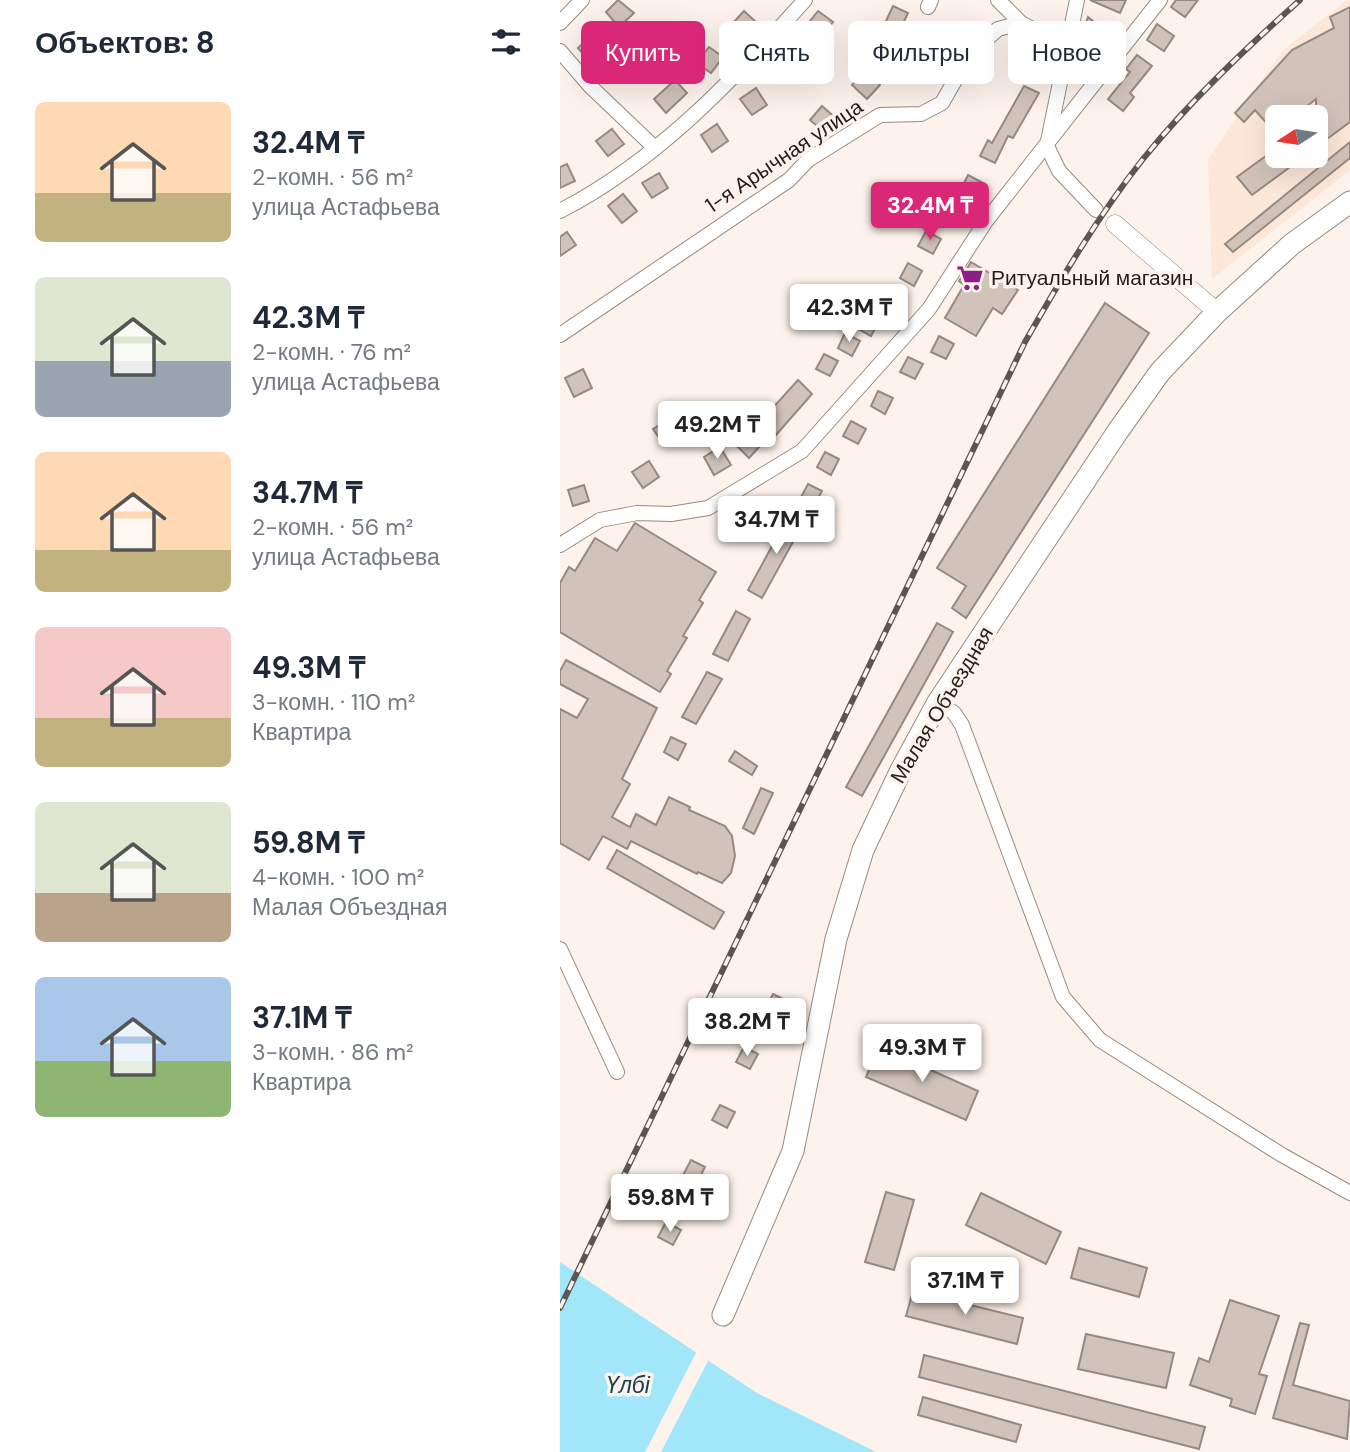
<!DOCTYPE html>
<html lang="ru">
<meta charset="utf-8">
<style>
body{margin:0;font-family:"DM Sans",sans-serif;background:#f2f2f3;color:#1f2937;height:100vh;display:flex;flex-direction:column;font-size:26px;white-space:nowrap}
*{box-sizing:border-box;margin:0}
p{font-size:23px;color:#747a83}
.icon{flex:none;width:38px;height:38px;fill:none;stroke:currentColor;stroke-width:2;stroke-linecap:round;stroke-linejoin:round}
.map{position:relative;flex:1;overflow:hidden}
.sheet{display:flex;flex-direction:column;background:#fff;width:560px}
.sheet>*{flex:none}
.top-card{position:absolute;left:21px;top:21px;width:663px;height:63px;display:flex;gap:14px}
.needle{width:46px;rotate:258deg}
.tools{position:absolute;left:705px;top:105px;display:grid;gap:14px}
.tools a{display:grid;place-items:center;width:63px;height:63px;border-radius:10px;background:#fff;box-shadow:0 7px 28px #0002;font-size:35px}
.price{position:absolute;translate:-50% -60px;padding:0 16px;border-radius:7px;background:#fff;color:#222;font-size:23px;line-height:46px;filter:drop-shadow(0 2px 4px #0008)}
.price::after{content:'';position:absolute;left:50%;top:42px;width:21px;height:16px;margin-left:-10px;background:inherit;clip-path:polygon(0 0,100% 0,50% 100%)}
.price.current{background:#db2777;color:#fff}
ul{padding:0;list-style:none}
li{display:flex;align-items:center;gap:21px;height:175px;padding:0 35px}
li span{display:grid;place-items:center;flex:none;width:196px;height:140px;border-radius:10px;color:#555}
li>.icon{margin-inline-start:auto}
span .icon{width:84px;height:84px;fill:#fffc;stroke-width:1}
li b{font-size:30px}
h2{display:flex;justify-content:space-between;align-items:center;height:84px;padding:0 35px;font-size:30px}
.pill{padding:0 24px;border-radius:10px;background:#fff;box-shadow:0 7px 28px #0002;font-size:24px;line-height:63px}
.pill.current{background:#db2777;color:#fff}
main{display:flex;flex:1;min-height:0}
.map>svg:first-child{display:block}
</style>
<main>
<section class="sheet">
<h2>Объектов: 8<svg class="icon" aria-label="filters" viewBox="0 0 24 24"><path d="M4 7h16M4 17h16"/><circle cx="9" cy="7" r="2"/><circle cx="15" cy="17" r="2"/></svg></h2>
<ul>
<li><span style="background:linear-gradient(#ffd9b3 65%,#c2b280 0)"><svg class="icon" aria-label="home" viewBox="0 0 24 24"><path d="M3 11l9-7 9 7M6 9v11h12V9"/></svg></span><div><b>32.4M ₸</b><p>2-комн. · 56 m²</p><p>улица Астафьева</p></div></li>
<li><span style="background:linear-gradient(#dfe7d0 60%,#9aa5b1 0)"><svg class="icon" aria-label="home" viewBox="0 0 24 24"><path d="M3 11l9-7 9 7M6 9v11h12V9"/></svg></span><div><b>42.3M ₸</b><p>2-комн. · 76 m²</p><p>улица Астафьева</p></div></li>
<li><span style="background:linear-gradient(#ffd9b3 70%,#c2b280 0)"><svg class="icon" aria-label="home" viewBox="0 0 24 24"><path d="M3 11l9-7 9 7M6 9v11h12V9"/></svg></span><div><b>34.7M ₸</b><p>2-комн. · 56 m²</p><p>улица Астафьева</p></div></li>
<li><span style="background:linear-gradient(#f6c9c9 65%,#c2b280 0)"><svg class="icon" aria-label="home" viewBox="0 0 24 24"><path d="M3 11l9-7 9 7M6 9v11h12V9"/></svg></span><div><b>49.3M ₸</b><p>3-комн. · 110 m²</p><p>Квартира</p></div></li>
<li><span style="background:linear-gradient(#dfe7d0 65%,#b9a48a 0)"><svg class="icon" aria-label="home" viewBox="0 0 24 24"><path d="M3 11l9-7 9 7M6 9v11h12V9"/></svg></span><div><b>59.8M ₸</b><p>4-комн. · 100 m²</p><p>Малая Объездная</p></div></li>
<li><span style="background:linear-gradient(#a9c7e8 60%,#8fb573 0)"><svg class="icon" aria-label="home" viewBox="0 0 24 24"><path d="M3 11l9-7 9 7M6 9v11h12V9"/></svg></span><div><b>37.1M ₸</b><p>3-комн. · 86 m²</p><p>Квартира</p></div></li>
</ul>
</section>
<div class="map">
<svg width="790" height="1452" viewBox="0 0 790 1452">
<rect width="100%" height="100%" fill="#fef3ec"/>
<path fill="#fce7d9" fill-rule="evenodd" d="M787,0H790V170L652,279L648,159L722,51ZM718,117H756V156H718Z"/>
<path fill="#a2e6fa" d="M0,1262L197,1393L316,1452H0Z"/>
<path fill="#fef3ec" d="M138,1349L150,1357L101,1452H85Z"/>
<g fill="#d1c3ba" stroke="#968981" stroke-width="2">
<path d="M58,0L74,13L59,27L46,12Z"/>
<path d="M530,0H566L560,13Z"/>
<path d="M616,0H638L625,17L611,7Z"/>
<path d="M333,6L348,13L340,30L325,23Z"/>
<path d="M790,7V122L756,147V99L733,117H718V136L695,110L684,122L675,113L732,50L774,28L770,17Z"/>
<path d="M184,11L196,22L185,34L173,23Z"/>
<path d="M258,11L273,22L262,37L246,26Z"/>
<path d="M528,17L554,38L533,63L516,51Z"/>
<path d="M597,24L614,36L604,51L587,40Z"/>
<path d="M32,34L46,49L31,63L18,48Z"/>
<path d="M230,42L246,59L232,71L217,54Z"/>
<path d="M149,47L163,57L151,73L137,63Z"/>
<path d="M363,47L378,60L366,74L350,60Z"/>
<path d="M577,55L592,66L570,93L574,97L563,111L548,99L570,72L566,69Z"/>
<path d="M304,71L320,85L307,99L292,85Z"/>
<path d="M115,80L127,93L106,113L94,99Z"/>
<path d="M464,86L479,93L453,138L448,136L435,163L420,156L428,140L432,143Z"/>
<path d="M196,88L207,105L192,115L180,99Z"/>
<path d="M262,106L278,120L265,133L250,120Z"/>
<path d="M157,124L168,141L152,152L141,135Z"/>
<path d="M52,129L64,144L48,156L36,141Z"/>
<path d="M790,142V158L673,252L665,244Z"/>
<path d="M718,147V156H745L692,195L677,177Z"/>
<path d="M7,164L15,181L0,188V167Z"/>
<path d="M99,173L108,188L92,198L82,183Z"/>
<path d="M408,175L423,183L415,198L411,196L396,226L381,218L389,203L393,205Z"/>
<path d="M63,194L77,211L62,223L48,206Z"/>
<path d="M366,231L381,239L373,254L358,246Z"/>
<path d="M7,232L16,245L0,256V237Z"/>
<path d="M411,262L458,290L442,314L433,308L416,336L385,318L404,285L399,281Z"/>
<path d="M348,263L362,271L354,286L340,278Z"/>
<path d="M324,290L338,298L330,313L325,310L311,336L297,328L305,313L310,316Z"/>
<path d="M545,303L589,333L406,618L392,608L406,586L377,568Z"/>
<path d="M285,333L300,341L292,356L278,348Z"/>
<path d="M379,336L394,344L386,359L371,352Z"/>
<path d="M264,354L278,361L270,376L256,369Z"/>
<path d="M348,357L363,364L355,379L340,372Z"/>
<path d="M23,369L32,388L14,397L5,378Z"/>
<path d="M238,380L252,394L216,435L213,432L189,458L174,443L188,428L191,432Z"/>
<path d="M318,391L333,398L325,414L311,406Z"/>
<path d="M109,419L119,436L104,445L93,429Z"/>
<path d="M291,421L306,429L298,444L283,436Z"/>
<path d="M160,447L171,465L154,475L144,457Z"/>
<path d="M265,452L279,459L271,475L257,467Z"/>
<path d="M89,461L99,477L83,488L72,472Z"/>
<path d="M248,484L262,491L254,506L240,499Z"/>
<path d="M24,485L29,501L13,506L8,490Z"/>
<path d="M229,515L244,522L202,598L188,590Z"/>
<path d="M75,523L156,572L139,600L143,603L123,636L127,638L107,671L111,674L100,692L0,632V583L9,567L15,571L35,538L57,551Z"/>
<path d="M176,611L190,619L168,661L153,654Z"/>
<path d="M377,623L393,632L302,796L286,787Z"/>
<path d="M6,660L97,708L62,779L70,784L52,817L70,827L76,814L96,825L109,797L130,807L129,810L165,826L172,836L175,856L171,873L162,883L138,872L137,874L71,841L67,849L43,836L29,860L0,843V709L17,718L28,699L0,684V671Z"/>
<path d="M147,672L162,679L136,724L122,717Z"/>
<path d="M111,737L126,744L118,760L104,752Z"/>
<path d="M175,751L197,766L192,775L169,761Z"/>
<path d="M201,788L213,793L194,834L183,828Z"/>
<path d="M57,850L164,912L154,929L47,868Z"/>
<path d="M213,994L227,1001L219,1016L205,1009Z"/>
<path d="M184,1047L198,1054L190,1069L176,1062Z"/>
<path d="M319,1047L418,1091L406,1120L306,1077Z"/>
<path d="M160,1105L175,1112L167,1128L152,1120Z"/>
<path d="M131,1160L145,1167L137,1183L123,1175Z"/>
<path d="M326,1192L354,1200L334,1270L305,1262Z"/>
<path d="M421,1193L501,1232L486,1264L406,1225Z"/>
<path d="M106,1222L121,1230L113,1245L98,1237Z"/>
<path d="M519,1248L587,1268L579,1297L511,1278Z"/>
<path d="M353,1291L463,1318L457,1344L346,1316Z"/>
<path d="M670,1300L719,1316L699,1374L707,1376L695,1414L670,1406L672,1399L630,1385L639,1358L649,1362Z"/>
<path d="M740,1323L749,1325L733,1385L790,1401L787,1439L713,1418Z"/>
<path d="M526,1334L614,1353L606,1388L518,1369Z"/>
<path d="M364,1355L645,1427L639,1449L359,1377Z"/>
<path d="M363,1397L461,1425L456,1442L358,1415Z"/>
</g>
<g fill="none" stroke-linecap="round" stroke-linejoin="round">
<g stroke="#968a81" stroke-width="16">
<g id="minor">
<path d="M438,0L461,23L505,46"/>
<path d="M517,0L487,146L499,171L536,210"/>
<path d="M368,7L371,0"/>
<path d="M0,23L22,0"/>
<path d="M0,51L30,86L95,148"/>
<path d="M0,211C97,161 173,80 245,0"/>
<path d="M0,335L229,180L248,160L320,115L361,114L382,103L410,54L438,29L461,23"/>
<path d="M0,545L40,520L77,513L111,514L148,508L242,451L369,309L426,221L600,0"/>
<path d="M378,702L394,713L402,725L503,997L540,1040L722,1155L790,1193"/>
<path d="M0,949L57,1072"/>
</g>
</g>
<g stroke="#968a81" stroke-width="19">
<path id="tertiary" d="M555,224L657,312"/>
</g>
<g stroke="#968a81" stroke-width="23">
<path id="secondary" d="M163,1315L233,1151L276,939L303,850L341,770L378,702L558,431L600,372L657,312L732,244L790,202"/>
</g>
<use href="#minor" stroke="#fff" stroke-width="14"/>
<use href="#tertiary" stroke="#fff" stroke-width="18"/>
<use href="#secondary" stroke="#fff" stroke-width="21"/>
<g stroke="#5c5652" stroke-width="6">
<path id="rail" d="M0,1308L465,342C501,279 538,216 583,159C630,101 684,50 740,0"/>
</g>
<use href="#rail" stroke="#fef3ec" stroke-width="3.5" stroke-dasharray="10" stroke-linecap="butt"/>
</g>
<defs>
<g id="supermarket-bare" transform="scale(2.1)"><path d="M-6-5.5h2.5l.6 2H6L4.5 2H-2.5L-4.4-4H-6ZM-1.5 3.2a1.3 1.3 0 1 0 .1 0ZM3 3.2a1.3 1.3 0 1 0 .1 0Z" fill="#8a1f85" stroke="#fef3ec" stroke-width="2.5" paint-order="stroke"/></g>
</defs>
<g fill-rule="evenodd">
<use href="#supermarket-bare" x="410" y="278"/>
</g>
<g text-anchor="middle" stroke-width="7" stroke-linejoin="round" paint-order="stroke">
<g font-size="21" fill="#231e1b" stroke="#fef3ec">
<text transform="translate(224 156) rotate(-34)" y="7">1-я Арычная улица</text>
<text transform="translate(382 705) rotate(-59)" y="7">Малая Объездная</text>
</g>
<g font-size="21" fill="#231e1b" stroke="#fef3ec" text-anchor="start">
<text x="431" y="285">Ритуальный магазин</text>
</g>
<g font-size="23" font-style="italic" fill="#1b434e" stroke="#fef3ec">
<text x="68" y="1393">Үлбі</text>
</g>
</g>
</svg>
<div class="tools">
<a><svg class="needle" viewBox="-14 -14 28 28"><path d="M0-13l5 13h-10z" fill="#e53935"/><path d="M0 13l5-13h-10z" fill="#747a83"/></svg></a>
</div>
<b class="price current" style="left:370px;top:242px">32.4M ₸</b>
<b class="price" style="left:289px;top:344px">42.3M ₸</b>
<b class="price" style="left:157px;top:461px">49.2M ₸</b>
<b class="price" style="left:216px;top:556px">34.7M ₸</b>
<b class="price" style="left:187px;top:1058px">38.2M ₸</b>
<b class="price" style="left:362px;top:1084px">49.3M ₸</b>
<b class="price" style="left:110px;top:1234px">59.8M ₸</b>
<b class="price" style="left:405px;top:1317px">37.1M ₸</b>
<div class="top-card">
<a class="pill current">Купить</a>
<a class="pill">Снять</a>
<a class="pill">Фильтры</a>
<a class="pill">Новое</a>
</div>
</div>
</main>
